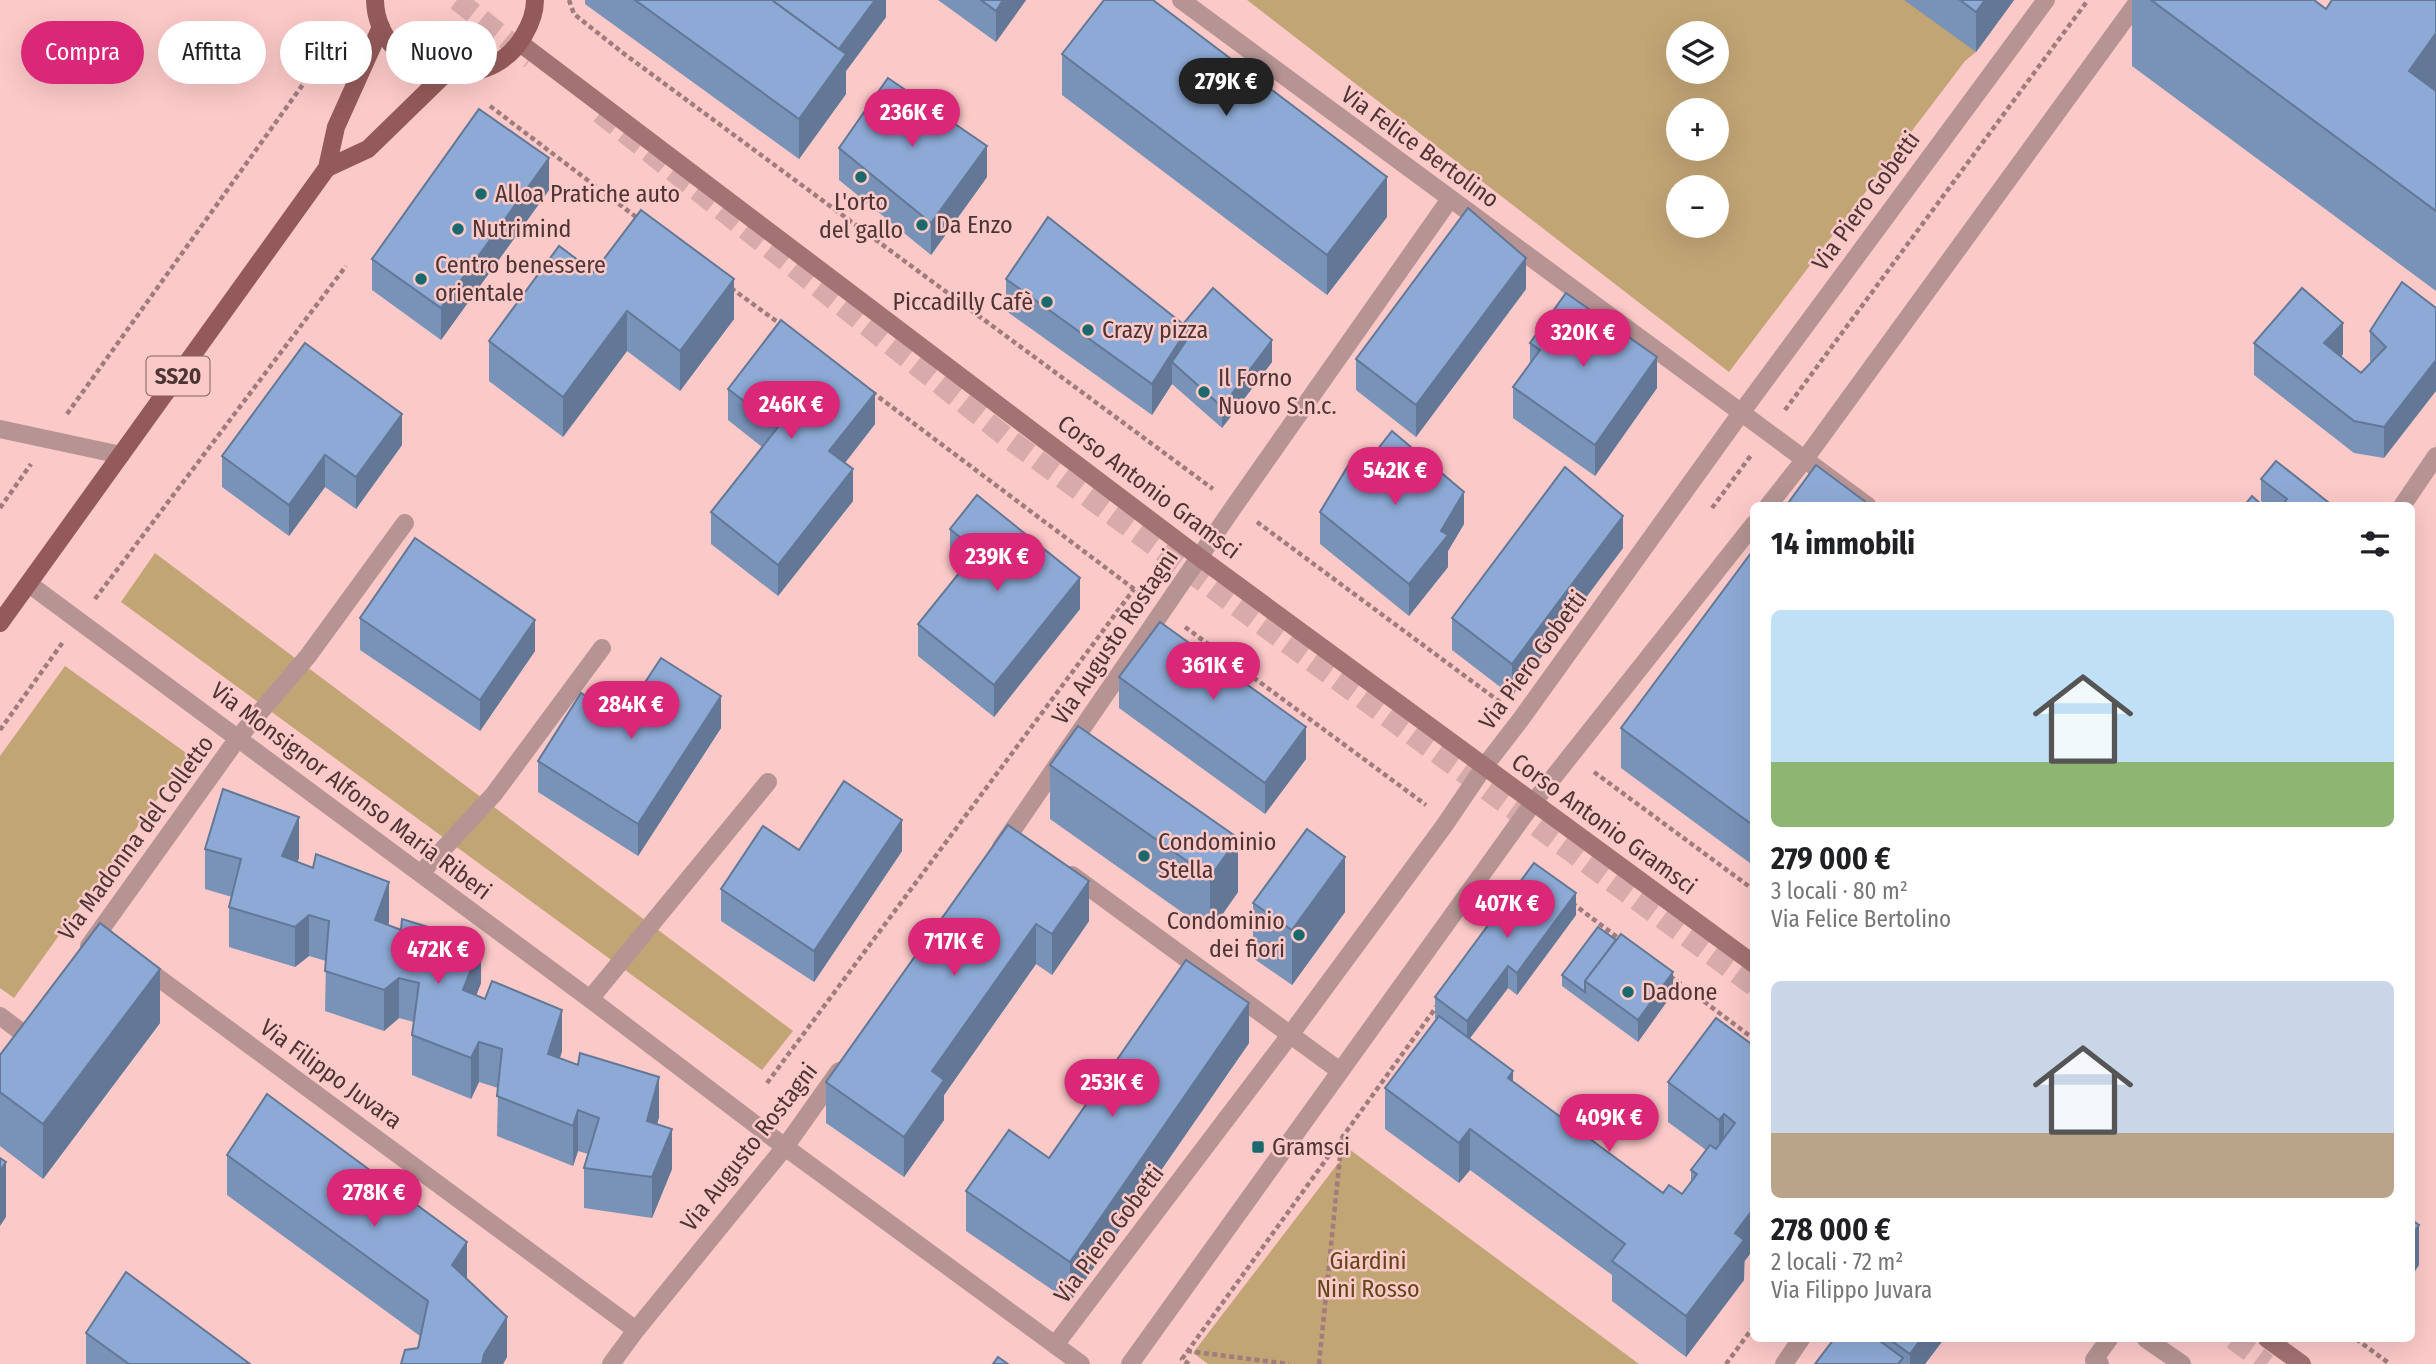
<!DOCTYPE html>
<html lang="it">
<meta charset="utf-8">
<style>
body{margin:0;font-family:"Fira Sans Condensed",sans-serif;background:#f2f2f2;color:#202124;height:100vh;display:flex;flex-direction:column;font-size:26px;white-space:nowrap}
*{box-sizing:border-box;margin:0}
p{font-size:23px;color:#757577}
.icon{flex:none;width:38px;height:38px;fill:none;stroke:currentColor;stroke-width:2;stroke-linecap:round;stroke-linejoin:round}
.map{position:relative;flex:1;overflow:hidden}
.details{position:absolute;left:1750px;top:502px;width:665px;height:840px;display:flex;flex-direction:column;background:#fff;border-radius:10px;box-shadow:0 7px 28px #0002}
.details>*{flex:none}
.top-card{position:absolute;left:21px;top:21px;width:665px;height:63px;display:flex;gap:14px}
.tools{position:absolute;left:1666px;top:21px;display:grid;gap:14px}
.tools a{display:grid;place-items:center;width:63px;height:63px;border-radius:50%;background:#fff;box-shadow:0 7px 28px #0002;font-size:35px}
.price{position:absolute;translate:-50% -60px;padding:0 16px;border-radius:24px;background:#db2777;color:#fff;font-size:23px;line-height:46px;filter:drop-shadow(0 2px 4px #0008)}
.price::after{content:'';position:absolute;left:50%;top:42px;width:21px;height:16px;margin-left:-10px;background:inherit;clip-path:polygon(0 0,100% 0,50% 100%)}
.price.on{background:#222;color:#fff}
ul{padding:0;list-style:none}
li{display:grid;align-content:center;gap:14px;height:371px;padding:0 21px}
li span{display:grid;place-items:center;height:217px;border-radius:10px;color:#555}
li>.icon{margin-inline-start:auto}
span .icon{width:126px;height:126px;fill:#fffc;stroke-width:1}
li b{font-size:30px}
h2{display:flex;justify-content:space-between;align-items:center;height:84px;padding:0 21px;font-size:30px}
.chip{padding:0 24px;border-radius:32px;background:#fff;box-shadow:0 7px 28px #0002;font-size:24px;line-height:63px}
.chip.on{background:#db2777;color:#fff}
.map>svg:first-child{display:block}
</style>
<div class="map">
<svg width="2436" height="1364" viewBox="0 0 2436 1364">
<rect width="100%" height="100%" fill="#fbc9c8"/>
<g fill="#c2a575" fill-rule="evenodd">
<path d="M1247,0H2014L1976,52L1965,61L1729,372ZM1678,33H1717V72H1678ZM1678,110H1717V149H1678ZM1678,187H1717V226H1678Z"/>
<path d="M155,553L793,1031L762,1070L121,602Z"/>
<path d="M65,666L189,755L14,998L0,988V756Z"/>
<path d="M1349,1149L1639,1364H1208L1193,1353Z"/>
</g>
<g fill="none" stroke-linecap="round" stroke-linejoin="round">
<g stroke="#d8abab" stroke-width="21" stroke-dasharray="21 10" stroke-linecap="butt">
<path d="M457,0L531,59"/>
<path d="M600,113L1005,436L1754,986"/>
<path d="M2233,1339L2267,1364"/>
</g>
<g stroke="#a17c7c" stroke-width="4.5" stroke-dasharray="5 3.5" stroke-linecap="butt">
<path d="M569,0L574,14L623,53L1213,489"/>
<path d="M490,106L640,220"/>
<path d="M731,288L783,326"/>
<path d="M872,392L1142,595"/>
<path d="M1785,410L2088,0"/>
<path d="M67,414L349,20"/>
<path d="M0,508L31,464"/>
<path d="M1712,508L1752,454"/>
<path d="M1257,522L1500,702"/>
<path d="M95,599L346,266"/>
<path d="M1185,627L1426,805"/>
<path d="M0,730L63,642"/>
<path d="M1594,772L1754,890"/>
<path d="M1572,903L1621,940"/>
<path d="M1670,976L1754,1039"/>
<path d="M767,1083L1134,589"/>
<path d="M2356,1339L2390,1364"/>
<path d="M1187,1351L1289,1364"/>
<path d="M1189,1364L1182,1359L1437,1006"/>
<path d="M1319,1364L1342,1137"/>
<path d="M1726,1364L1754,1326"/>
</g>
<g stroke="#b59493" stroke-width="18">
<path d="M238,738L308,656L405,523"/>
<path d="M421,873L494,794L602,648"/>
<path d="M590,999L768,782"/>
<path d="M2146,1339L2182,1364"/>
<path d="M2100,1364L2094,1360L2109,1339"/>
</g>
<g stroke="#b59493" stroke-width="18">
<path d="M1181,0L1868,506"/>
<path d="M0,429L121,455"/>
<path d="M1768,506L1805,459L2139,0"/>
<path d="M2402,506L2436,456"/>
<path d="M29,584L590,999L785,1147L1081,1364"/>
<path d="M1001,847L1235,505L1450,199"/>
<path d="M1072,875L1340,1071"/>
<path d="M89,946L238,738"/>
<path d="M141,965L636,1330"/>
<path d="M0,1016L24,1034"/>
<path d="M1055,1345L1290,1035L1444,826L1484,767L1521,719L1741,413L2046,0"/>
<path d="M611,1364L636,1330L785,1147L839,1071"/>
<path d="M1130,1364L1533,803L1754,524"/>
<path d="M1784,1364L1801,1339"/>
</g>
<g stroke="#a37272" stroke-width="18">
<path d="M520,43L1199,557L1754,964"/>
<path d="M2267,1339L2302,1364"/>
</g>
<g stroke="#945a5b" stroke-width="18">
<path d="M375,0C377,77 487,101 524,35C530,25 535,13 535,0"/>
<path d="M327,168L368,149L444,75"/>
<path d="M0,623L327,168L336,127L381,27"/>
</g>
</g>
<g fill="#7992b8">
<path d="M585,0H886V17L846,71V94L799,159L585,4Z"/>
<path d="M938,0H1026L996,42Z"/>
<path d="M1904,0H2014L1976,52Z"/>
<path d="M2132,0H2314L2326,9L2436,0V291L2132,66Z"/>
<path d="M1062,54L1387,217L1327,295L1062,95Z"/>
<path d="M839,148L987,177L931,255L839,180Z"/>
<path d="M549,190L441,340L372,290V259Z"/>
<path d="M594,272L734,319L680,391L627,351L563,437L489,381V341Z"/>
<path d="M1006,279L1183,324L1272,362L1222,428L1172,384L1152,415L1006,311Z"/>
<path d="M2402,282L2384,458L2354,453L2254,375V343L2343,354L2341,357L2361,373L2370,363V331Z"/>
<path d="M1526,289L1416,437L1356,390V359Z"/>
<path d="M1530,343L1657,388L1595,476L1513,418V387L1530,363Z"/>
<path d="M728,389L875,424L845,463L853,501L778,596L711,544V512L762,447L728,420Z"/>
<path d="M402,445L356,509L325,487L289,536L222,487V456Z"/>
<path d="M1362,469L1464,524L1448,551V567L1409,616L1320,544V512Z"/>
<path d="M2261,479L2333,506H2268L2261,501Z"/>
<path d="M950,529L1080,609L994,717L918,656V624L962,570L950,560Z"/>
<path d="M1623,548L1512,696L1452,650V618Z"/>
<path d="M1754,549V866L1621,768V728Z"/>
<path d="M360,618L535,651L480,731L360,650Z"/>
<path d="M1119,677L1306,759L1265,814L1119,708Z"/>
<path d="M621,719L721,728L638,856L538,792V761Z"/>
<path d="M1050,765L1238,892L1210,932L1050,819Z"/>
<path d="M1008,825L1089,921L1052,975L1036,964L944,1095V1120L904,1177L826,1123V1082Z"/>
<path d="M205,849L299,858L297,862L389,922L388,925L481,983L476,995L562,1051L560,1058L659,1117L657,1124L672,1169L652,1218L584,1208V1168L588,1154L578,1151L573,1166L497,1136L498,1088L479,1082L471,1099L412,1075V1035L414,1022L399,1018L384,1031L325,1011L326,961L309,956L295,967L229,947V907L232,897L205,889Z"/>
<path d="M799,850L902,851L814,982L721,921V889Z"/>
<path d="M1253,903L1345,912L1292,985L1253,958Z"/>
<path d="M1576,915L1517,995L1508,988L1470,1038L1513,1082L1663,1193L1682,1194L1691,1182V1170L1706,1150L1668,1122V1082L1754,1046L1744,1280L1686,1357L1612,1301V1275L1470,1170L1459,1183L1385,1129V1088L1436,1019L1435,1018V997Z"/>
<path d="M1562,975L1673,993L1638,1042L1562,986Z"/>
<path d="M160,1023L43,1179L0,1146V1055Z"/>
<path d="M1249,1043L1070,1302L966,1231V1191L1049,1158Z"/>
<path d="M227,1155L467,1280L507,1357L503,1364H401L418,1348L420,1336L227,1195Z"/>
<path d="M86,1333L250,1364H86Z"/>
<path d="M1834,1339H1944L1925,1364H1815Z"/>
</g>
<g fill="#637796">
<path d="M875,0H886V17L846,71V94L799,159V119L835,54Z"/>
<path d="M1003,0H1026L996,42V11Z"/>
<path d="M1985,0H2014L1976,52V12Z"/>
<path d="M2436,33V113L2409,71Z"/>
<path d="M987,146V177L931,255V223Z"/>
<path d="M549,158V190L441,340V308Z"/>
<path d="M1387,177V217L1327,295V255Z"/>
<path d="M1526,258V289L1416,437V405Z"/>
<path d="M734,279V319L680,391V351Z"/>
<path d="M627,311V351L563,437V397Z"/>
<path d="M2343,323V354L2324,374V343Z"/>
<path d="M1188,328V359L1172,362V384L1152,415V384Z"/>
<path d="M1272,340V362L1222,428V407Z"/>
<path d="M1657,357V388L1595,476V445Z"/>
<path d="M2436,360V391L2384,458V427Z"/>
<path d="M875,393V424L829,483V451Z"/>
<path d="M402,414V445L356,509V477Z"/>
<path d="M325,455V487L289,536V505Z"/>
<path d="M853,469V501L778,596V565Z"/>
<path d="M1464,492V524L1448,551V567L1409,616V584Z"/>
<path d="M1623,516V548L1512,696V664Z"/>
<path d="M1080,578V609L994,717V685Z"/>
<path d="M535,620V651L480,731V700Z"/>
<path d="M721,696V728L638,856V824Z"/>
<path d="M1306,727V759L1265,814V783Z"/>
<path d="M299,817V858L282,896V856Z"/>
<path d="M902,820V851L814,982V951Z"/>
<path d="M1238,838V892L1210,932V877Z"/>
<path d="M1345,857V912L1292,985V930Z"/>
<path d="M1089,881V921L1052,975V934Z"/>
<path d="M389,882V922L375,960V920Z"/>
<path d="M1576,893V915L1517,995V973Z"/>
<path d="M309,915V956L295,967V927Z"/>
<path d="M1036,924V964L944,1095V1120L904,1177V1137L932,1071Z"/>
<path d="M481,943V983L463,1031V990Z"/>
<path d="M1508,966V988L1467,1042V1021Z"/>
<path d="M160,969V1023L43,1179V1124Z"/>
<path d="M1673,972V993L1638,1042V1020Z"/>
<path d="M399,978V1018L384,1031V990Z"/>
<path d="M1249,1003V1043L1070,1302V1262Z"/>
<path d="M562,1010V1051L548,1094V1054Z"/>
<path d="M479,1042V1082L471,1099V1058Z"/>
<path d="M1513,1071V1111L1508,1078Z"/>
<path d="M659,1077V1117L647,1161V1121Z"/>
<path d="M578,1110V1151L573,1166V1126Z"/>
<path d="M1724,1114V1155L1719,1160V1120Z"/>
<path d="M672,1129V1169L652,1218V1177Z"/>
<path d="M1470,1129V1170L1459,1183V1143Z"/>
<path d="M6,1162V1217L0,1226V1171Z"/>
<path d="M1754,1208V1249L1744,1262V1280L1686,1357V1316L1735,1233Z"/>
<path d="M2419,1225V1265L2412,1276V1235Z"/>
<path d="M467,1242V1282L452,1265Z"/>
<path d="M507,1317V1357L503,1364H482L484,1354Z"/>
<path d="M1921,1339H1944L1925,1364H1910V1354Z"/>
</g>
<g fill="#8daad6" stroke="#637796" stroke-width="2">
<path d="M635,0H772L846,54L799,119Z"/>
<path d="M772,0H875L839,49Z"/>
<path d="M981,0H1003L996,11Z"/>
<path d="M1104,0H1153L1387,177L1327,255L1062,54Z"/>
<path d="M1960,0H1985L1976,12Z"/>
<path d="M2151,0H2314L2326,9L2332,0H2436V33L2409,71L2436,91V211Z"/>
<path d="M888,78L987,146L931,223L839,148Z"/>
<path d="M479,109L549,158L441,308L372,259Z"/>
<path d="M1468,208L1526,258L1416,405L1356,359Z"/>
<path d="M641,210L734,279L680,351L627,311L563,397L489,341L559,246L594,272Z"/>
<path d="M1048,217L1188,328L1152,384L1006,279Z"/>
<path d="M2402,282L2436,308V360L2384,427L2354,421L2254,343L2302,288L2343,323L2324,343L2361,373L2386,347L2370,331Z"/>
<path d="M1213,288L1272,340L1222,407L1172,362L1188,338V328L1183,324Z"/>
<path d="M1566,293L1657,357L1595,445L1513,387L1540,350L1530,343Z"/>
<path d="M781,320L875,393L829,451L853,469L778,565L711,512L778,427L728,389Z"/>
<path d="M305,343L402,414L356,477L325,455L289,505L222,456Z"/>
<path d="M1392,431L1464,492L1441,531L1448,535L1409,584L1320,512L1351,461L1362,469Z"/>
<path d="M2276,461L2333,506H2282L2287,499L2261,479Z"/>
<path d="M1816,465L1871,506H1786Z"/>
<path d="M1565,467L1623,516L1512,664L1452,618Z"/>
<path d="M977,495L1080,578L994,685L918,624L977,551L950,529Z"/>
<path d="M2252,496L2263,506H2244Z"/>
<path d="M415,538L535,620L480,700L360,618Z"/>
<path d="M1754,549V826L1621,728Z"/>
<path d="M1160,622L1306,727L1265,783L1119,677Z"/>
<path d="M661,658L721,696L638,824L538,761L581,693L621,719Z"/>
<path d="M1078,726L1238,838L1210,877L1050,765Z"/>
<path d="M844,781L902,820L814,951L721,889L763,826L799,850Z"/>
<path d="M223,789L299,817L282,856L313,868L316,854L389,882L375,920L401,930L402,919L481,943L463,990L485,999L492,981L562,1010L548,1054L578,1065L580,1053L659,1077L647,1121L672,1129L652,1177L584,1168L599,1118L578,1110L573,1126L497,1096L502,1049L479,1042L471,1058L412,1035L419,983L399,978L384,990L325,971L329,921L309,915L295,927L229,907L241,859L205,849Z"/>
<path d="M1008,825L1089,881L1052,934L1036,924L932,1071L944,1080L904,1137L826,1082Z"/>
<path d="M1307,829L1345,857L1292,930L1253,903Z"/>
<path d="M1534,863L1576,893L1517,973L1508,966L1467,1021L1435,997Z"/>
<path d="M100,923L160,969L43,1124L0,1092V1055Z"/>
<path d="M1598,927L1616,940L1585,981V992L1562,975Z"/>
<path d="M1621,934L1673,972L1638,1020L1585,981Z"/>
<path d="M1186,960L1249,1003L1070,1262L966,1191L1009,1130L1049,1158Z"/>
<path d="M1439,1016L1513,1071L1508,1078L1663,1193L1669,1185L1682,1194L1697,1174L1691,1170L1710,1145L1716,1149L1735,1123L1724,1114L1719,1120L1668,1082L1716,1018L1754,1046V1208L1735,1233L1744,1240L1686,1316L1612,1261L1625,1244L1470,1129L1459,1143L1385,1088Z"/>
<path d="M267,1094L467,1242L452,1265L507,1317L484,1354L482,1364H401L405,1350L418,1348L428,1301L227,1155Z"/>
<path d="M0,1158L6,1162L0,1171Z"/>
<path d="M2412,1220L2419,1225L2412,1235Z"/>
<path d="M126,1272L250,1364H129L86,1333Z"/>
<path d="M1834,1339H1877L1903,1358L1898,1364H1815Z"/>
<path d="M1889,1339H1921L1910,1354Z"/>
<path d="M998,1357L1008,1364H993Z"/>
</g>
<g fill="#1b696c" stroke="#fbc9c8" stroke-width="2.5">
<circle cx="861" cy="177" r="7"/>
<circle cx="481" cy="194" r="7"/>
<circle cx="922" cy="225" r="7"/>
<circle cx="458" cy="229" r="7"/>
<circle cx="421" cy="279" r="7"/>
<circle cx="1047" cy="302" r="7"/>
<circle cx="1088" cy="330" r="7"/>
<circle cx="1204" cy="392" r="7"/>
<circle cx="1144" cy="856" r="7"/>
<circle cx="1299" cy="935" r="7"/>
<circle cx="1628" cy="992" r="7"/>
<rect x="1251" y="1140" width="14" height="14" rx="3.5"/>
</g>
<g text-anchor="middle" stroke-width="5" stroke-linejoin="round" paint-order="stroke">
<rect fill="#fbc9c8" stroke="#826161" stroke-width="2" x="146.5" y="356.5" width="63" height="39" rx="5"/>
<g font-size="23" font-weight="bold" fill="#4e3535">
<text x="178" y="384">SS20</text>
</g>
<g font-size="24" fill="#4e3535" stroke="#fbc9c8">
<text transform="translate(1420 147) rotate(36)" y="8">Via Felice Bertolino</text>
<text transform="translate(1866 201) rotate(-54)" y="8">Via Piero Gobetti</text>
<text transform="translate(1149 487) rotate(37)" y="8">Corso Antonio Gramsci</text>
<text transform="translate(1115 637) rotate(-56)" y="8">Via Augusto Rostagni</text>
<text transform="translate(1533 660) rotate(-54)" y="8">Via Piero Gobetti</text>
<text transform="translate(351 791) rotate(37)" y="8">Via Monsignor Alfonso Maria Riberi</text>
<text transform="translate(1604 824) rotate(36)" y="8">Corso Antonio Gramsci</text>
<text transform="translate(136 838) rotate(-54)" y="8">Via Madonna del Colletto</text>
<text transform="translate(331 1074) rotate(36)" y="8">Via Filippo Juvara</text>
<text transform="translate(749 1147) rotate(-52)" y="8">Via Augusto Rostagni</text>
<text transform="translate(1109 1234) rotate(-53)" y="8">Via Piero Gobetti</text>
</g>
<g font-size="24" fill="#4e3535" stroke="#fbc9c8" text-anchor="start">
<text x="495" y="202">Alloa Pratiche auto</text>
<text x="861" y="210" text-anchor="middle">L'orto<tspan x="861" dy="28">del gallo</tspan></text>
<text x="936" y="233">Da Enzo</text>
<text x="472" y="237">Nutrimind</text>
<text x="435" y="273">Centro benessere<tspan x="435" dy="28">orientale</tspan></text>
<text x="1033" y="310" text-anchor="end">Piccadilly Cafè</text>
<text x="1102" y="338">Crazy pizza</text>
<text x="1218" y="386">Il Forno<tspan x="1218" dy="28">Nuovo S.n.c.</tspan></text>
<text x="1158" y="850">Condominio<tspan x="1158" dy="28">Stella</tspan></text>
<text x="1285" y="929" text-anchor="end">Condominio<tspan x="1285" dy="28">dei fiori</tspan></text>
<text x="1642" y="1000">Dadone</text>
<text x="1272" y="1155">Gramsci</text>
</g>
<g font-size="24" fill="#614718" stroke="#fbc9c8">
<text x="1368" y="1269">Giardini<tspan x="1368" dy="28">Nini Rosso</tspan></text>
</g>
</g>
</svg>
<div class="tools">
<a><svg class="icon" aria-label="layers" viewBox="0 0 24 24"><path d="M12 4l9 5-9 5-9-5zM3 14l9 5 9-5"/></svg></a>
<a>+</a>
<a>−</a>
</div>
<b class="price on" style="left:1226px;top:118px">279K €</b>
<b class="price" style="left:912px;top:149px">236K €</b>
<b class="price" style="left:1583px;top:369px">320K €</b>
<b class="price" style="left:791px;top:441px">246K €</b>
<b class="price" style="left:1395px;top:507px">542K €</b>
<b class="price" style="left:997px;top:593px">239K €</b>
<b class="price" style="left:1213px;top:702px">361K €</b>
<b class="price" style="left:631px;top:741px">284K €</b>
<b class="price" style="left:1507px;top:940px">407K €</b>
<b class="price" style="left:954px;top:978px">717K €</b>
<b class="price" style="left:438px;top:986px">472K €</b>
<b class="price" style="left:1112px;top:1119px">253K €</b>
<b class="price" style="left:1609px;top:1154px">409K €</b>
<b class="price" style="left:374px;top:1229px">278K €</b>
<div class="top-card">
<a class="chip on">Compra</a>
<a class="chip">Affitta</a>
<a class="chip">Filtri</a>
<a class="chip">Nuovo</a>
</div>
<section class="details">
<h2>14 immobili<svg class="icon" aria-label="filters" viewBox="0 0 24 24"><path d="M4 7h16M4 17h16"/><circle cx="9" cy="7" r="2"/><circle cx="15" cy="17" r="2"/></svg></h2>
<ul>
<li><span style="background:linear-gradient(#bfe0f5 70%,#8fb573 0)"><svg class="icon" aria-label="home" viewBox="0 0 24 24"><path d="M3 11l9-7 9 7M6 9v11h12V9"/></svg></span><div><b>279 000 €</b><p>3 locali · 80 m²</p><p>Via Felice Bertolino</p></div></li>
<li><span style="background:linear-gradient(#c9d6e8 70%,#b9a48a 0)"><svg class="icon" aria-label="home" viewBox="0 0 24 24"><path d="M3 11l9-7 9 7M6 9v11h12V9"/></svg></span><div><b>278 000 €</b><p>2 locali · 72 m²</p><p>Via Filippo Juvara</p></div></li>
</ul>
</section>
</div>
